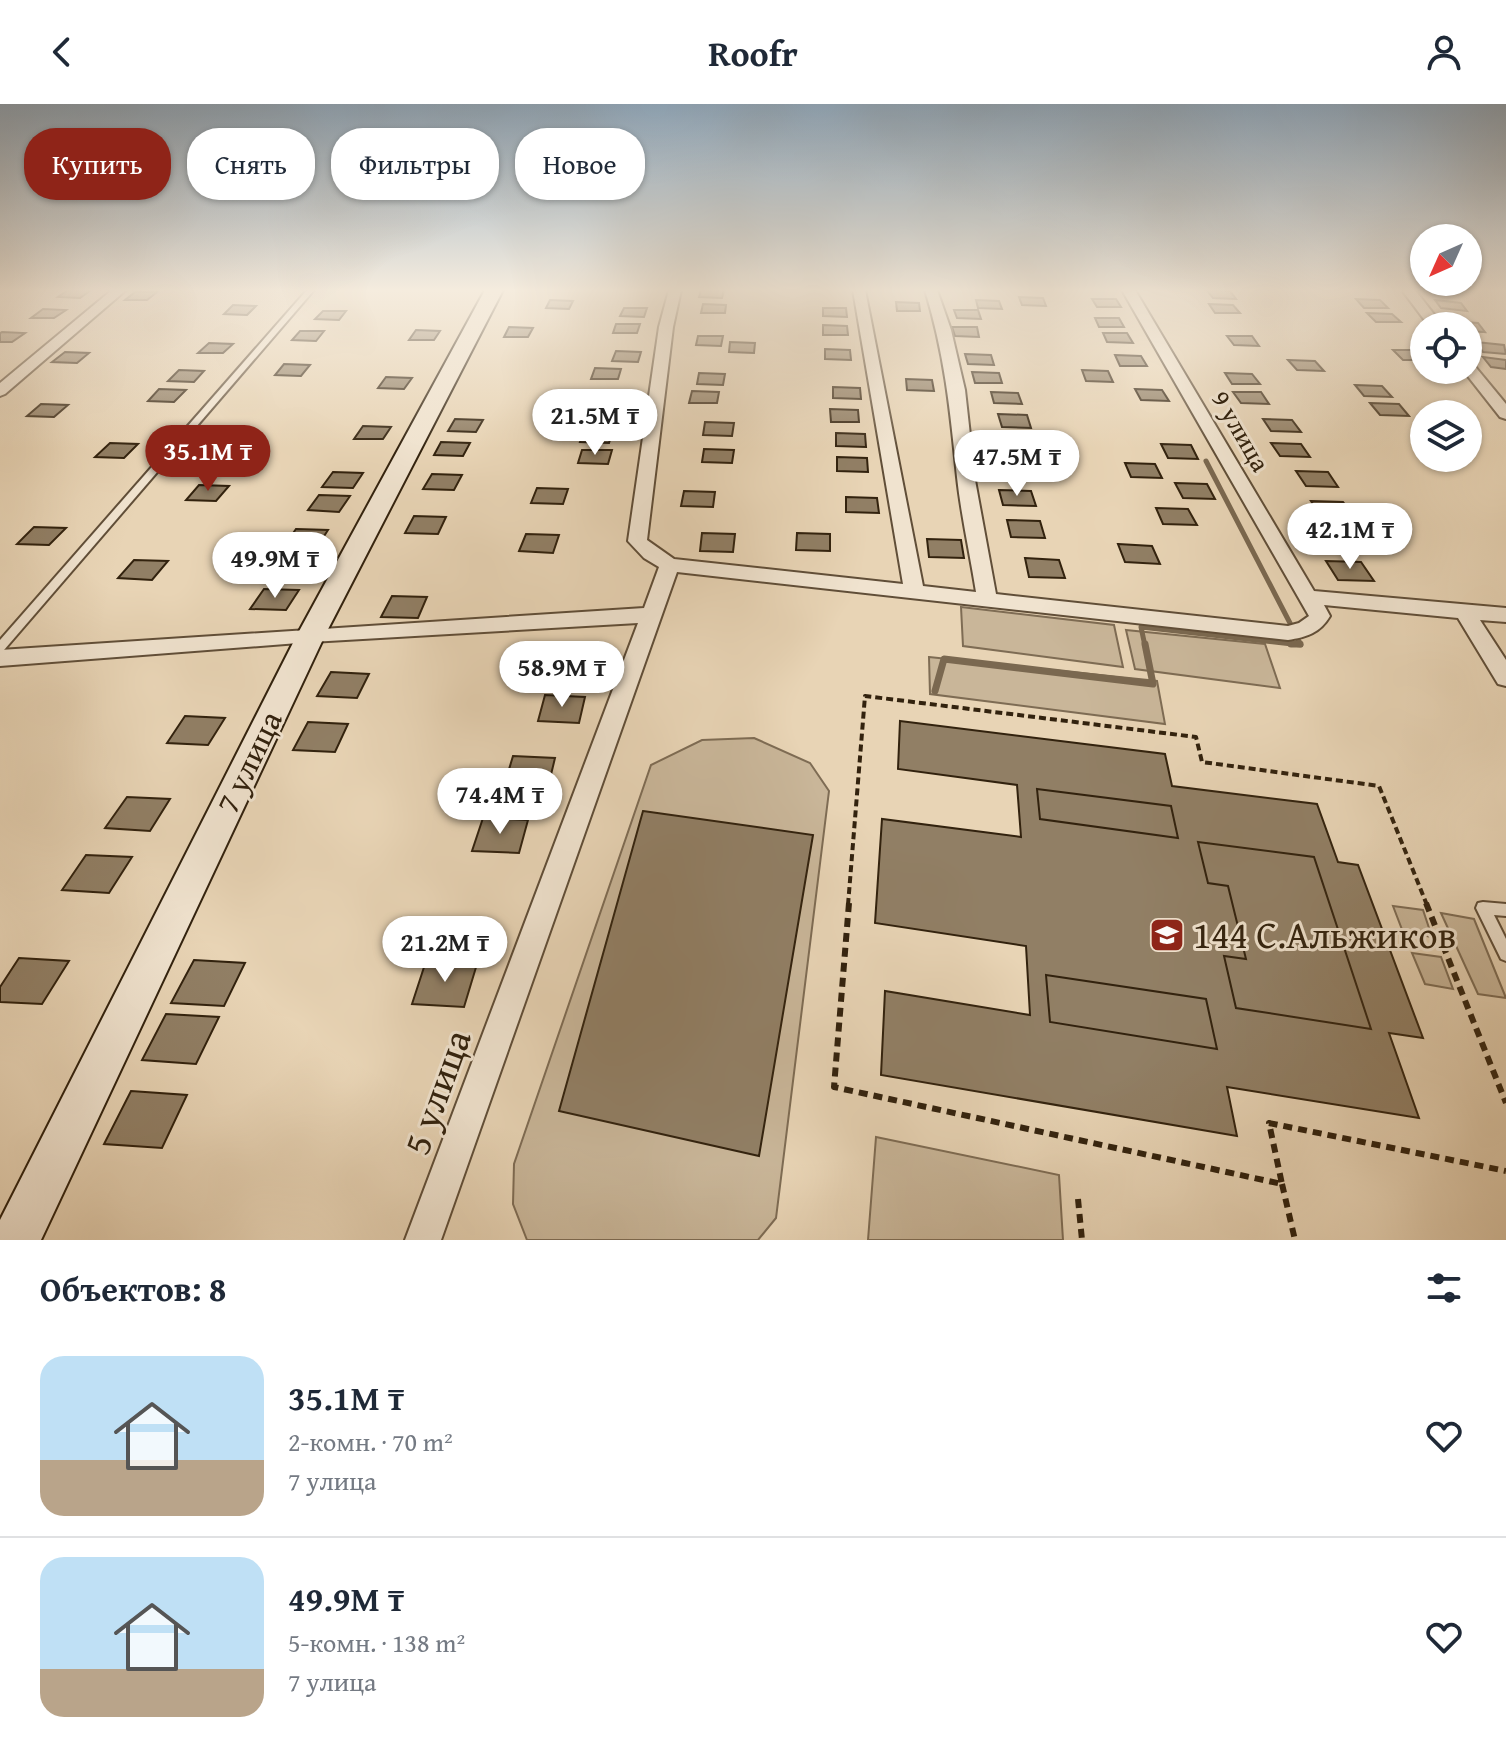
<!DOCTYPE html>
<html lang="ru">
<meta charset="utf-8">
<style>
body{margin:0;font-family:"Gentium Book Plus",serif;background:#f2f2f3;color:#1f2937;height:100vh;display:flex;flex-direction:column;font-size:30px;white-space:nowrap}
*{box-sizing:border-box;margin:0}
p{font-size:26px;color:#747a83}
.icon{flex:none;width:44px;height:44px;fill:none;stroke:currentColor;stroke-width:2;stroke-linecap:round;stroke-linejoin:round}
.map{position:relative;height:1136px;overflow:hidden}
.side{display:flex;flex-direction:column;background:#fff;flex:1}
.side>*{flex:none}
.guide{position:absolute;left:24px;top:24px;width:800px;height:72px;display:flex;gap:16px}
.needle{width:52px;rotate:225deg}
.controls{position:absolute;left:1410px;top:120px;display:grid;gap:16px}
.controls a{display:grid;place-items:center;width:72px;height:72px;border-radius:50%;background:#fff;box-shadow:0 2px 6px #0004;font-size:40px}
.price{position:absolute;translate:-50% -68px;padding:0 18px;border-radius:28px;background:#fff;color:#222;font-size:26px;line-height:52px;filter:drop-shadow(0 2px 4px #0008)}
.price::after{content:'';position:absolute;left:50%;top:48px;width:24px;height:18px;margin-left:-12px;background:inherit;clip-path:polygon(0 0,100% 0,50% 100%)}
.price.active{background:#8f2418;color:#fff}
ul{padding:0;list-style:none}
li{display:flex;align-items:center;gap:24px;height:200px;padding:0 40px}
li+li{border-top:2px solid #e0e1e3}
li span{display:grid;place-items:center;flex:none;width:224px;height:160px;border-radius:24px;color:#555}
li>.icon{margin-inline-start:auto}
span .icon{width:96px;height:96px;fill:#fffc;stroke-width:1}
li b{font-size:34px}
h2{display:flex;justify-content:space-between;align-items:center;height:96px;padding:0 40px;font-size:34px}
.tag{padding:0 28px;border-radius:32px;background:#fff;box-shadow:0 2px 6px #0004;font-size:28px;line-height:72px}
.tag.active{background:#8f2418;color:#fff}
header{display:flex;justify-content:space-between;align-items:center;height:104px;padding:0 40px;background:#fff;font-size:36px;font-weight:600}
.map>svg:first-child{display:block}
</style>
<header><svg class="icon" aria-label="back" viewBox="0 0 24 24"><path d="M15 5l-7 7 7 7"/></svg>Roofr<svg class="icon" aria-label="person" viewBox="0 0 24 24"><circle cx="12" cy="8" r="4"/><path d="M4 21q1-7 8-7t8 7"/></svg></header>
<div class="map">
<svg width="1506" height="1136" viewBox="0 0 1506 1136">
<rect width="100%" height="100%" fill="#e8d4b5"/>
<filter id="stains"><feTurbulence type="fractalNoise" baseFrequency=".0025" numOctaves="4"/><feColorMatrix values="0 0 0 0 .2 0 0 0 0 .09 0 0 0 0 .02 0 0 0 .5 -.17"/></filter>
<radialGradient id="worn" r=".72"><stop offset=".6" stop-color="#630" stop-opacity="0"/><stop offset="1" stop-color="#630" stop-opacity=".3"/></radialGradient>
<g fill="#c9b699" stroke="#7e6c54" stroke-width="2">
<path d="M961,503L1114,521L1123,563L963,542Z"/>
<path d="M1126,526L1265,540L1280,584L1135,565Z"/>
<path d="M929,553L1157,577L1165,620L930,590Z"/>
<path d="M754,634L810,659L829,687L776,1114L758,1136H527L513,1100L514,1060L651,661L702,636Z"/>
<path d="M1393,802L1423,806L1432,833L1403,828Z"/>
<path d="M1441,809L1474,815L1506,894L1478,890Z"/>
<path d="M1412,849L1441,853L1453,885L1425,880Z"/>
<path d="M876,1033L1059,1071L1063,1136H868Z"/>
</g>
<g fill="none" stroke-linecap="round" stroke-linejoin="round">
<g stroke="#7a6850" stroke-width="5">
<path d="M1206,357L1291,521"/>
<path d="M1145,542L1141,523L1301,541L1296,532"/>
</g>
<g stroke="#7a6850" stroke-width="7">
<path d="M1291,540H1300"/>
<path d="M935,587L944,555L1153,580L1145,540"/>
</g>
</g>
<g fill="#917f65" stroke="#32220e" stroke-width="2">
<path d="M68,186H91L80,194L58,193Z"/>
<path d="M701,186H724L722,194L699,193Z"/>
<path d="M1207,186L1230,187L1236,195L1213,194Z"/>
<path d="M135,188H157L147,196H125Z"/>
<path d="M1019,193L1043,194L1046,202L1022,201Z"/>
<path d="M1092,195H1116L1121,203H1097Z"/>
<path d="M1356,195L1380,196L1388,204H1364Z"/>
<path d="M550,196L573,197L569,205L546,204Z"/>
<path d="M976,196L999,197L1002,205L978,204Z"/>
<path d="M1435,196L1461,199L1467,207L1441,204Z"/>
<path d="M896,198L919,199L920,207H897Z"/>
<path d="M703,200L726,201L725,209H701Z"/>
<path d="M1209,200L1233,201L1240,209H1215Z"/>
<path d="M233,201L256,202L247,211L224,210Z"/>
<path d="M624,204H647L644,213L620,212Z"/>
<path d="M823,204H846L847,213L823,212Z"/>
<path d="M43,205L66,206L54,214H31Z"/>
<path d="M954,206H978L981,215L957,214Z"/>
<path d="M323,207H346L339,216L315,215Z"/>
<path d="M1367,209L1392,210L1401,218H1376Z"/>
<path d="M1095,214H1119L1124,223H1099Z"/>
<path d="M1451,217L1478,219L1485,228L1468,227V222H1455Z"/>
<path d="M616,220H640L637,229H613Z"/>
<path d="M823,221L847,222L848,231H823Z"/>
<path d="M509,223L533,224L528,233H504Z"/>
<path d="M952,223H977L979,233L955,232Z"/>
<path d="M416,226L440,227L434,236H409Z"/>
<path d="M300,227H324L316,237L292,236Z"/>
<path d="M0,229L2,228L25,229L12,238H0Z"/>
<path d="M1103,229H1127L1133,239L1107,238Z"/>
<path d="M698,232H723L721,242L696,241Z"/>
<path d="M1227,232H1252L1259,242L1234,241Z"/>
<path d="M730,238L755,239L754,249L729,248Z"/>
<path d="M1476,238L1504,241L1506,250L1483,248Z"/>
<path d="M209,239L233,240L223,249H198Z"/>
<path d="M825,245L850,246L851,256L825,255Z"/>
<path d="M1393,246H1420L1424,256H1403Z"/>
<path d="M616,247L641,248L638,258L612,257Z"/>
<path d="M65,248L89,249L77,259L52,258Z"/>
<path d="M965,250L991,251L994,261L968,260Z"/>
<path d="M1115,251L1141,252L1147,262H1120Z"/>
<path d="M1483,253L1506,256V265L1491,263Z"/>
<path d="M1288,256L1315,257L1324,267L1297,266Z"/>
<path d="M284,260L310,261L301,272L275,271Z"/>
<path d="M595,264L621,265L618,275H591Z"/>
<path d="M179,266L204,267L194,278L168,277Z"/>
<path d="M1082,266L1108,267L1113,278L1086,277Z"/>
<path d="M972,268L999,269L1002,279H975Z"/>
<path d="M699,269L725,270L723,281L697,280Z"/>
<path d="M1225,269L1252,270L1260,280H1232Z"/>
<path d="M386,273L412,274L404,285L378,284Z"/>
<path d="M906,275L932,276L934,287L907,286Z"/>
<path d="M1355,281L1382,282L1392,293L1364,292Z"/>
<path d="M833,283L860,284L861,295L833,294Z"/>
<path d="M159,285L186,286L174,298L148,297Z"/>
<path d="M1135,285L1162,286L1169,297L1141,296Z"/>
<path d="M692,287L719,288L717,299H689Z"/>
<path d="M991,288L1018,289L1022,300L994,299Z"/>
<path d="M1233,288H1261L1269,300L1241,299Z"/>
<path d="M581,291H608L604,303L576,302Z"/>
<path d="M1370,299L1399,300L1409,312L1380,311Z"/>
<path d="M41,300L68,301L54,313L27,312Z"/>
<path d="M830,305L858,306L859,318H831Z"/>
<path d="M998,310L1027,311L1031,324L1002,323Z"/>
<path d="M455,315L483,316L476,328L448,327Z"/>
<path d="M1263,315L1292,316L1301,328L1271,327Z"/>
<path d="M705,318L734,319L732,332L703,331Z"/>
<path d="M363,322L391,323L383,335H354Z"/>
<path d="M585,325L613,326L609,339L580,338Z"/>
<path d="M836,329L865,330L866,343L836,342Z"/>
<path d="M984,334L1014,335L1018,348L987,347Z"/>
<path d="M441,338L470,339L463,352L434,351Z"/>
<path d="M110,339L138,340L124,354L95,353Z"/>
<path d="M1271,339L1301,340L1310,353L1280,352Z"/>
<path d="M1161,340L1191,341L1198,355L1168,354Z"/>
<path d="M219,345L247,346L236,360L207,359Z"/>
<path d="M704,345L734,346L732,359L702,358Z"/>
<path d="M582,346H612L608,360L578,359Z"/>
<path d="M837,353L867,354L868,368L837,367Z"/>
<path d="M989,358L1019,359L1024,373L993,372Z"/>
<path d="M1125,359L1155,360L1162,374L1131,373Z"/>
<path d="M1296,367L1328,368L1338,383L1306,382Z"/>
<path d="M333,368L363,369L353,384L322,383Z"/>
<path d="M432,370L462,371L454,386L423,385Z"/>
<path d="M1175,379L1207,380L1215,395L1183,394Z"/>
<path d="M199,381L229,382L216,397L186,396Z"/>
<path d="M537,384L568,385L563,400L531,399Z"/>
<path d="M999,386L1031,387L1036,402L1003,401Z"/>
<path d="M684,387L715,388L713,403L681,402Z"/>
<path d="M319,391L350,392L339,408L308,406Z"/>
<path d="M846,393L877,394L879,409L846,408Z"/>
<path d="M1311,397L1343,398L1355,414L1321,412Z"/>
<path d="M1156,404L1188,405L1197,421L1163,420Z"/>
<path d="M414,412L446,413L438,430L405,429Z"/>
<path d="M1007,416L1040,417L1045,434L1011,433Z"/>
<path d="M1305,419L1339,420L1350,437L1316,436Z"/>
<path d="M34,423L66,424L49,441L17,440Z"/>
<path d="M296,425L328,426L317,443L284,442Z"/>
<path d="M702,429L735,430L733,448L700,447Z"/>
<path d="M797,429L830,430V447L796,446Z"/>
<path d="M526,430L559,431L553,449L519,447Z"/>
<path d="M927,435L961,436L964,454L929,453Z"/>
<path d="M1118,440L1152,442L1160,460L1125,458Z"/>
<path d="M1025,454L1059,456L1065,474L1029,473Z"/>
<path d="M134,456L168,457L152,476L118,474Z"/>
<path d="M1326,457L1361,458L1374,477L1338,476Z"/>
<path d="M264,485L299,486L286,506L250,505Z"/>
<path d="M392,492L427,493L418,514L381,513Z"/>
<path d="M331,568L369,570L357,594L317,592Z"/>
<path d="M545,591L585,593L579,619L538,617Z"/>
<path d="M185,612L225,614L208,641L167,639Z"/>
<path d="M900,617L1165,650L1172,682L1317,700L1338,758L1358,761L1423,934L1389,929L1419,1014L1227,983L1237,1032L881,971L885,887L1030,911L1026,842L875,819L882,715L1021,733L1017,681L898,665Z"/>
<path d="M308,618L348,620L335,648L293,646Z"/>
<path d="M513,652L555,654L548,683L504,682Z"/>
<path d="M1037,685L1171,702L1178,734L1040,715Z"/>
<path d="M127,693L170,695L150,727L105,724Z"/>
<path d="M643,707L813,731L759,1052L559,1007Z"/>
<path d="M483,714L528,716L519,749L472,747Z"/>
<path d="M1198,738L1314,753L1371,925L1236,904L1224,852L1246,855L1228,782L1208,779Z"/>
<path d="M86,751L132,753L109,789L62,786Z"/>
<path d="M19,854L69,857L42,900L0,898V883Z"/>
<path d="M194,856L245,859L224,902L171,899Z"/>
<path d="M426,857L477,860L464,903L412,900Z"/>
<path d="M1046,871L1206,895L1217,945L1050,918Z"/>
<path d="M166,910L219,913L196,960L142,956Z"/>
<path d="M131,987L187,991L162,1044L104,1040Z"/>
</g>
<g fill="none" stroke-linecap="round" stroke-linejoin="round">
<g stroke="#604e38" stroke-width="4">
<g id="lane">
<path d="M307,186H314L4,546L0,547V536Z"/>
<path d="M1483,798L1506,800V812L1494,811L1506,835V857L1501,855L1476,804L1478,799Z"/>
</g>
</g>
<g stroke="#604e38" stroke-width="4">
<g id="street">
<path d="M112,186H126L5,290L0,292V279Z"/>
<path d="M669,186H681L673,223L647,436L674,455L903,480L853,186H865L923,482L976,488C970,450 961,411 957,373C950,305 945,252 925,186H937L951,226L965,286L975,376L996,490L1288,522L1299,519L1309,512L1122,186H1135L1314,487L1506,504V518L1480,516L1506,556V582L1498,580L1458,514L1324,501L1330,512C1320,529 1307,533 1288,536L677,468L441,1136H405L638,519L311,538L0,562V546L644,504L659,463L644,454L628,437L659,223Z"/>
<path d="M1402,186H1415L1443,222H1429Z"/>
<path d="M1468,259L1473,260L1506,300V315L1500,313L1463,266H1468Z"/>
</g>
</g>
<g stroke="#32220e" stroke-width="4">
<path id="secondary" d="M485,186H503L325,531L41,1136H0V1116L297,531Z"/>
</g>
<path stroke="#32220e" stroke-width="4" stroke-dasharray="7 4" stroke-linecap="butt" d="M848,801L865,592L1196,633L1202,658L1379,682L1427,801"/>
<g stroke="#32220e" stroke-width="6" stroke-dasharray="9 6" stroke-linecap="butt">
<path d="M849,799L834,983L1282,1080L1269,1019L1506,1067"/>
<path d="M1426,799L1506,999"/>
<path d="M1282,1080L1295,1136"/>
<path d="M1078,1095L1082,1136"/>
</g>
<use href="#lane" fill="#f0e3cf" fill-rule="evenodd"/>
<use href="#street" fill="#f0e3cf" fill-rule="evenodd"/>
<use href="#secondary" fill="#f0e3cf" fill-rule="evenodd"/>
</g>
<linearGradient id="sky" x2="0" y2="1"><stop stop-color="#8fa8bd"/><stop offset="0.54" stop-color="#f5ecde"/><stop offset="1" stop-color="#f5ecde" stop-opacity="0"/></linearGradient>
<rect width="1506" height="345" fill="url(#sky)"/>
<defs>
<g id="school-square" transform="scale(1.8)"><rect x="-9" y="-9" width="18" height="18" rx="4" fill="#8f2418" stroke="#f0e3cf"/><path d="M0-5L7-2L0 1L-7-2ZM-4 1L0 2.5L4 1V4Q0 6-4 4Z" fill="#fff"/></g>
</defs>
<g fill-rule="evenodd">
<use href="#school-square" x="1167" y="831"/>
</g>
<g text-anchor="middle" stroke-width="6" stroke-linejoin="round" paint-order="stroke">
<g font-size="26" fill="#32220e" stroke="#f0e3cf">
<text transform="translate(1241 327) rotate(60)" y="9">9 улица</text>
</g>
<g font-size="32" fill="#32220e" stroke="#f0e3cf">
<text transform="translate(249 658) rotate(-64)" y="11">7 улица</text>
</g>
<g font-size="38" fill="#32220e" stroke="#f0e3cf" text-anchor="start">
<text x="1193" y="844">144 С.Альжиков</text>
</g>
<g font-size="38" fill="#32220e" stroke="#f0e3cf">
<text transform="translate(437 988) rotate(-70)" y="13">5 улица</text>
</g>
</g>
<rect width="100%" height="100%" filter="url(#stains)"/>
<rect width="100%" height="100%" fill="url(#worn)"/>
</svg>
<div class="controls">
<a><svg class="needle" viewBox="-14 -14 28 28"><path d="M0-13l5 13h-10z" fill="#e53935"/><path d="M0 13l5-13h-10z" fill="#747a83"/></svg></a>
<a><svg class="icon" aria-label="locate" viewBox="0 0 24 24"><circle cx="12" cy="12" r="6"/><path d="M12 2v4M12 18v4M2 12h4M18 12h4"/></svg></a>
<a><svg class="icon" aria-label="layers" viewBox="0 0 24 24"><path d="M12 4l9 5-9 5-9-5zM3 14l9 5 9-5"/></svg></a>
</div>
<b class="price" style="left:595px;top:353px">21.5M ₸</b>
<b class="price active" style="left:208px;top:389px">35.1M ₸</b>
<b class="price" style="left:1017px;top:394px">47.5M ₸</b>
<b class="price" style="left:1350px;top:467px">42.1M ₸</b>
<b class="price" style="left:275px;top:496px">49.9M ₸</b>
<b class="price" style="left:562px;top:605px">58.9M ₸</b>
<b class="price" style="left:500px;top:732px">74.4M ₸</b>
<b class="price" style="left:445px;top:880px">21.2M ₸</b>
<div class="guide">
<a class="tag active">Купить</a>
<a class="tag">Снять</a>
<a class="tag">Фильтры</a>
<a class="tag">Новое</a>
</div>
</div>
<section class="side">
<h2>Объектов: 8<svg class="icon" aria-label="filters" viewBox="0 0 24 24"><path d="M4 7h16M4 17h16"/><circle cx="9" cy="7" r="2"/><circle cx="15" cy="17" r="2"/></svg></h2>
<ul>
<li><span style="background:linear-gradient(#bfe0f5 65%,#b9a48a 0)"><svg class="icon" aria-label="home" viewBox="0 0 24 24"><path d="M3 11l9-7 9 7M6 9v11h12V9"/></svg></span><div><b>35.1M ₸</b><p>2-комн. · 70 m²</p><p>7 улица</p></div><svg class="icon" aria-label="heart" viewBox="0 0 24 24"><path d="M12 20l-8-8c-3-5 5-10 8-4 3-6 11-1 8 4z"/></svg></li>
<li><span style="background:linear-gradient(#bfe0f5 70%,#b9a48a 0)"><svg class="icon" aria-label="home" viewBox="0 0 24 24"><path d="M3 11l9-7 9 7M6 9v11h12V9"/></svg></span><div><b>49.9M ₸</b><p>5-комн. · 138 m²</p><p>7 улица</p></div><svg class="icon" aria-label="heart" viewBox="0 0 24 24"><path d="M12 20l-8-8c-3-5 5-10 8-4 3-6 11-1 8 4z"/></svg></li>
</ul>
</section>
